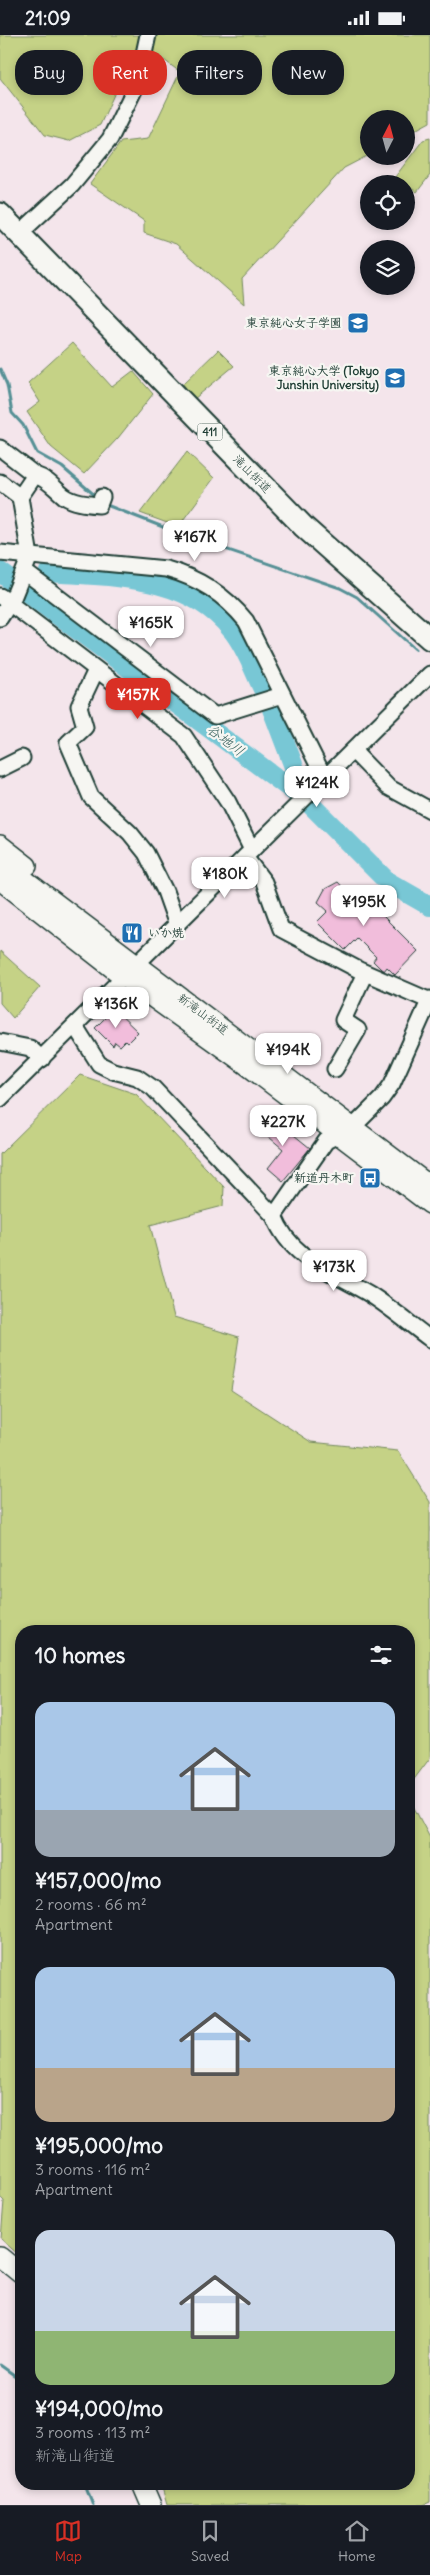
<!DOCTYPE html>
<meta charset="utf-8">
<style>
body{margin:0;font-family:Delius,"Klee One",sans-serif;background:#242831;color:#f1f3f6;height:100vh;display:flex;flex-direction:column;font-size:19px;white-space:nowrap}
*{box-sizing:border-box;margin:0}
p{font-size:16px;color:#9ea1a6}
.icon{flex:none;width:28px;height:28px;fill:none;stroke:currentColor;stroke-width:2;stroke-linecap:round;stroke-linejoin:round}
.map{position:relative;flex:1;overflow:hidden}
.drawer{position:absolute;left:15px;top:1590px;width:400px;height:865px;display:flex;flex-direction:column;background:#171b24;border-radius:20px;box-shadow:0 2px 8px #0003}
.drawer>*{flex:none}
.guide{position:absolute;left:15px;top:15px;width:400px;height:45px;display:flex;gap:10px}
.needle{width:32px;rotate:6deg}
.controls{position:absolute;left:360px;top:75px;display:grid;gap:10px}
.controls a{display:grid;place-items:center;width:55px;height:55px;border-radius:50%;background:#171b24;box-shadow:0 2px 8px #0003;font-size:25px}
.price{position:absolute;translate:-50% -42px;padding:0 11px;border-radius:10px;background:#fff;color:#222;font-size:16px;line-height:32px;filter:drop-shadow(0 1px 2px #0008)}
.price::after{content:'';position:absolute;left:50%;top:30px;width:15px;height:11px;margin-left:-8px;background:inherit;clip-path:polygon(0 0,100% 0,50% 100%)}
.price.selected{background:#d93025;color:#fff}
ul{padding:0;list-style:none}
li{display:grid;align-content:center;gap:10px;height:265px;padding:0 20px}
li span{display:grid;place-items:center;height:155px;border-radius:15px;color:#555}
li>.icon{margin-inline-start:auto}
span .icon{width:90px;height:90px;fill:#fffc;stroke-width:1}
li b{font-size:21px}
h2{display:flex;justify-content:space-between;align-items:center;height:60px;padding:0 20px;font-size:21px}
.chip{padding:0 18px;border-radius:20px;background:#171b24;box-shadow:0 2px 8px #0003;font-size:18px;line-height:45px}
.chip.selected{background:#d93025;color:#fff}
.status{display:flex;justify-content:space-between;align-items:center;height:35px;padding:0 25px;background:#171b24;direction:ltr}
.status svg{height:14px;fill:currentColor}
.dock{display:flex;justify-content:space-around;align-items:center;height:70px;border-top:1px solid #363941;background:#171b24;font-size:14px;color:#9ea1a6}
.dock a{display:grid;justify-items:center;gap:2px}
.dock .selected{color:#d93025}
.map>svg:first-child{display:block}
</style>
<div class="status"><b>21:09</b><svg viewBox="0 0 49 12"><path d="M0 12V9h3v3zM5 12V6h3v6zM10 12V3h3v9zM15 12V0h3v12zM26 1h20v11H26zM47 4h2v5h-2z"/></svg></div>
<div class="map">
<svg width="430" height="2470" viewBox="0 0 430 2470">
<rect width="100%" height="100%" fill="#f4e5eb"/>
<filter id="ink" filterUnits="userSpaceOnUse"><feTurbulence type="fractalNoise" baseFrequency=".02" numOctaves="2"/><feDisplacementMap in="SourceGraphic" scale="10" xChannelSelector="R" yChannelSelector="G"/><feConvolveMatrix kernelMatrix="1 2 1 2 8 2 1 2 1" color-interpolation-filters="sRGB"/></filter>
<g filter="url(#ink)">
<g fill="#c5d286" stroke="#72885d">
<path d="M0,0H430V87L406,100V84H369V120L344,133L242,244L244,269L176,209L144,198V186L90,149L121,107L148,104L180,37L156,19L122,42L100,90L69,106L45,100L0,43Z"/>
<path d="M430,103V140L417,157L395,142L423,105Z"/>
<path d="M72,308L112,352L133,336L153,359L118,403L84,439L51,412L27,377L40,367L28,348Z"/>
<path d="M218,315L234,331L194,364L183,349Z"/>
<path d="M187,417L214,443L178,492L140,478Z"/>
<path d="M0,916L40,952L13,983L0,968Z"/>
<path d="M80,1040L136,1059L224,1152L223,1171L150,1190L174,1282L239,1302L231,1355L311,1407L398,1416L430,1467V1723L409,1751V1596H21V2222L1,2204L4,2166L0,2162V1119Z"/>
<path d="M409,1763L430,1803V2467L423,2470H167L161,2449H409Z"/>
</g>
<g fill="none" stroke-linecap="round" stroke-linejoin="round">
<g stroke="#549095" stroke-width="3">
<path d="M0,334L7,350L12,378L23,390L37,418L62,432L98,463"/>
<path d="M109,471L181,499L340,553L357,562L415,614"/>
<path d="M0,2330L21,2345"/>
<path d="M85,2449L93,2470"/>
</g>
<g stroke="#78c7d5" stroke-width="20">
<path d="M0,537L307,766L388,847L430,871"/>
<path d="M49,537C113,542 188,539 232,595C246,612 254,636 264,656"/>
<path d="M272,674L307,766"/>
</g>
</g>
<g fill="#f1bddb" stroke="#1f3d34">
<path d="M338,847L349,859L357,851L384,876L381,879L418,916L395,940L387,932L384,936L381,934L373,926L376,922L357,903L345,915L317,887L328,876L318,867L325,854Z"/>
<path d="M114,974L138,997L127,1008L125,1006L120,1011L115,1007L113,1011L95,993Z"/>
<path d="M267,1078L310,1113L283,1146L268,1133L283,1114L256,1091Z"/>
</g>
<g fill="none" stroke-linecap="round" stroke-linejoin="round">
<g stroke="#1f3d34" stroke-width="19">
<g id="minor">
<path d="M19,199L72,150L110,104L138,47L148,0"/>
<path d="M0,413L35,440"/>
<path d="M0,447L20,462"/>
<path d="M0,518L166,534C199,543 224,559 246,586L325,744"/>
<path d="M25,537L215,681L282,660"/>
<path d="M0,561L184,701L228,767L252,815"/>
<path d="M0,583L13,563L30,521L20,462L35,440C48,444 54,453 64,461C74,468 87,469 99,470L102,462"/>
<path d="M96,635L79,671L85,692L68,708L91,762L130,798L146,818L165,856L177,890"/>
<path d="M354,717L388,752L430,775"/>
<path d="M0,734L22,723"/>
<path d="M245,822L264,847L281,894L359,935L428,965"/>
<path d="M75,991L99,1029L113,1036L137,1042L153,1053L274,1181C291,1225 333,1237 371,1260C391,1273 410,1289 430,1304"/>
<path d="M0,1007L30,1013L42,1024"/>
<path d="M335,1034L358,995L343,985L365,938"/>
<path d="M0,1064L430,639"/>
<path d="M274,1181L326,1106L352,1093L382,1063L392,1049L430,964"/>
</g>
</g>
<g stroke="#1f3d34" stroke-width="22">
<g id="major">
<path d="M0,810L27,831"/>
<path d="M0,826L430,1151"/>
<path d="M0,845L124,942L244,1028L430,1169"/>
<path d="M0,2222L21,2239"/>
<path d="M142,2449L151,2470"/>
</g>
</g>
<g stroke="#1f3d34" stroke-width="25">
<path id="highway" d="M0,179L304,492L430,604"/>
</g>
<use href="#minor" stroke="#f6f6f2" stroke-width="15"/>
<use href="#major" stroke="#f6f6f2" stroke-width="19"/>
<use href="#highway" stroke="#f6f6f2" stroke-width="21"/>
</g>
</g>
<defs>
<g id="school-square" transform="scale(1.125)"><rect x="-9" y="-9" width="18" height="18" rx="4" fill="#1f6fb2" stroke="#f6f6f2"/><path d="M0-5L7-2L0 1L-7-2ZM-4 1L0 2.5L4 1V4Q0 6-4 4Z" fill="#fff"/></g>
<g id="university-square" transform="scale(1.125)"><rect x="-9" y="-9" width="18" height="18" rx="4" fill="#1f6fb2" stroke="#f6f6f2"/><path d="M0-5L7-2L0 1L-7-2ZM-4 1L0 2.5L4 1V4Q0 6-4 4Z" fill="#fff"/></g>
<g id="restaurant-square" transform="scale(1.125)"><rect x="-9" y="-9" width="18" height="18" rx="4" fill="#1f6fb2" stroke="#f6f6f2"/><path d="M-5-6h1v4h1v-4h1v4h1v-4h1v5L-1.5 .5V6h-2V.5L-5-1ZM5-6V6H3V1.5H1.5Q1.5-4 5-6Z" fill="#fff"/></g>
<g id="bus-square" transform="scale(1.125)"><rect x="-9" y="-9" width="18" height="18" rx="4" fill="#1f6fb2" stroke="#f6f6f2"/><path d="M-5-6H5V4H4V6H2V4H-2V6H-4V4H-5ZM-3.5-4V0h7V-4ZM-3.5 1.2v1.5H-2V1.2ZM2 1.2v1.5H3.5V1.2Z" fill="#fff"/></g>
</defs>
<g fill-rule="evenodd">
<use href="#school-square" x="358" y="288"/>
<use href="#university-square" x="395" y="343"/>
<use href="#restaurant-square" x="132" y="898"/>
<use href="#bus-square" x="370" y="1143"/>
</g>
<g text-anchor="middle" stroke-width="4.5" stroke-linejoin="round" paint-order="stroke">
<rect fill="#f6f6f2" stroke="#60746d" stroke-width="1" x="197.5" y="388.5" width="25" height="17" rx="4"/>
<g font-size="11" font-weight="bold" fill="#1f3d34">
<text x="210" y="401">411</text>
</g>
<g font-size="12" font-weight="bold" fill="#1f3d34" stroke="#f6f6f2" text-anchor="end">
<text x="342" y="292">東京純心女子学園</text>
<text x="379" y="340">東京純心大学 (Tokyo<tspan x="379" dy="14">Junshin University)</tspan></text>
<text x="148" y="902" text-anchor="start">いか焼</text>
<text x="354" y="1147">新道丹木町</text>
</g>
<g font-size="12" fill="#1f3d34" stroke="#f6f6f2">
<text transform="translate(252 439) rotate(45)" y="4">滝山街道</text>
<text transform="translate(203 979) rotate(37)" y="4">新滝山街道</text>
</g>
<g font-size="14" font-style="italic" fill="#35605c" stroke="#f6f6f2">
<text transform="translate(226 705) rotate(37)" y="5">谷地川</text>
</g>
</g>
</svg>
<div class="controls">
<a><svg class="needle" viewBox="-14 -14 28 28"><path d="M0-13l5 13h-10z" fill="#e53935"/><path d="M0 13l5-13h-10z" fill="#9ea1a6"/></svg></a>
<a><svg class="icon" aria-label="locate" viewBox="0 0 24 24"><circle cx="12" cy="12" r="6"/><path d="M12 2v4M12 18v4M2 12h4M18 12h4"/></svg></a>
<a><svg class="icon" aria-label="layers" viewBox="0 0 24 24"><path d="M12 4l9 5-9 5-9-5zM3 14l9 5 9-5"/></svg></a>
</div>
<b class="price" style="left:195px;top:527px">¥167K</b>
<b class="price" style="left:151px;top:613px">¥165K</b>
<b class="price selected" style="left:138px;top:685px">¥157K</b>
<b class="price" style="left:317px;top:773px">¥124K</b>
<b class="price" style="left:225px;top:864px">¥180K</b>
<b class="price" style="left:364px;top:892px">¥195K</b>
<b class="price" style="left:116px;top:994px">¥136K</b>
<b class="price" style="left:288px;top:1040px">¥194K</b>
<b class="price" style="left:283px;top:1112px">¥227K</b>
<b class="price" style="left:334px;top:1257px">¥173K</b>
<div class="guide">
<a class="chip">Buy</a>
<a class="chip selected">Rent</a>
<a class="chip">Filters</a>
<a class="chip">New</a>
</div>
<section class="drawer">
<h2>10 homes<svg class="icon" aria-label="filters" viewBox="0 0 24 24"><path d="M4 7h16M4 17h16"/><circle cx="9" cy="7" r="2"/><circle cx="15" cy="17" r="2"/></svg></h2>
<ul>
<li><span style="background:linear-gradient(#a9c7e8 70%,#9aa5b1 0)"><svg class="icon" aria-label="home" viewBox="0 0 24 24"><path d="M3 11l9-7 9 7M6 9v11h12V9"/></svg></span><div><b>¥157,000/mo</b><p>2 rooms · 66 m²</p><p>Apartment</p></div></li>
<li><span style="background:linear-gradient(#a9c7e8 65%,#b9a48a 0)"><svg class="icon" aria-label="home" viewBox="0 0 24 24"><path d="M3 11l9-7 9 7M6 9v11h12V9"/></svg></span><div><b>¥195,000/mo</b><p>3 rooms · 116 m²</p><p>Apartment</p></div></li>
<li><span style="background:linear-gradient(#c9d6e8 65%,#8fb573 0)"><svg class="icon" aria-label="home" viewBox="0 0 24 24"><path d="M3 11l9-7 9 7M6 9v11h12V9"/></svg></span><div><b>¥194,000/mo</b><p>3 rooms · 113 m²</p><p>新滝山街道</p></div></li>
</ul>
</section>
</div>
<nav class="dock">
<a class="selected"><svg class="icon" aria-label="map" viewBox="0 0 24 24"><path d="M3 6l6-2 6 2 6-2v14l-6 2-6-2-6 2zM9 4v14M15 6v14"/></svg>Map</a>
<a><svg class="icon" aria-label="saved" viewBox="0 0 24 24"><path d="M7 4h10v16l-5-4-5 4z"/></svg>Saved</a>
<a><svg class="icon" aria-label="home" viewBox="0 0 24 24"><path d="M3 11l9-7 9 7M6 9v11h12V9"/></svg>Home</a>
</nav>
